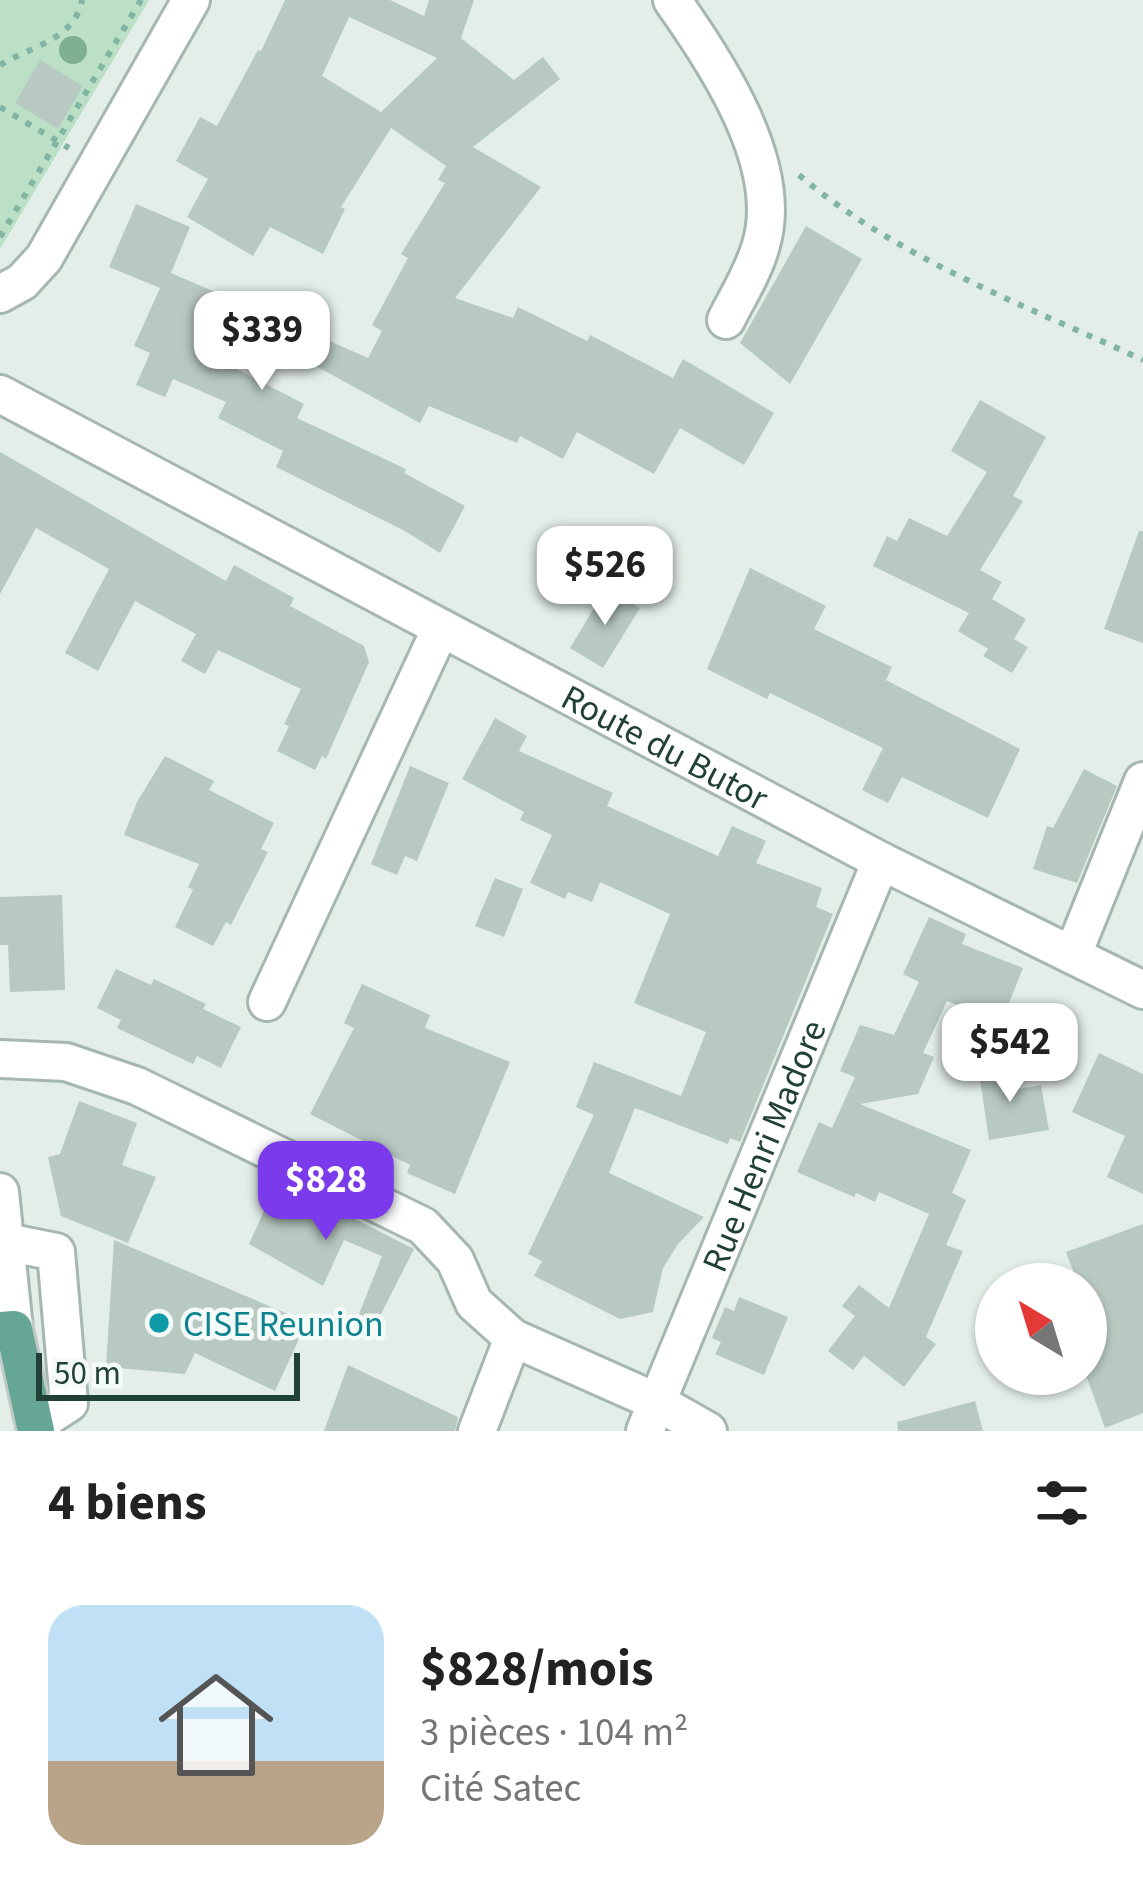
<!DOCTYPE html>
<html lang="fr">
<meta charset="utf-8">
<style>
body{margin:0;font-family:"Source Sans 3",sans-serif;background:#f2f2f2;color:#222;height:100vh;display:flex;flex-direction:column;font-size:45px;white-space:nowrap}
*{box-sizing:border-box;margin:0}
p{font-size:39px;color:#767676}
.icon{flex:none;width:66px;height:66px;fill:none;stroke:currentColor;stroke-width:2;stroke-linecap:round;stroke-linejoin:round}
.map{position:relative;height:1431px;overflow:hidden}
.details{display:flex;flex-direction:column;background:#fff;flex:1}
.details>*{flex:none}
.needle{width:78px;rotate:322deg}
.buttons{position:absolute;left:975px;top:1263px;display:grid;gap:24px}
.buttons a{display:grid;place-items:center;width:132px;height:132px;border-radius:50%;background:#fff;box-shadow:0 3px 9px #0004;font-size:60px}
.scale{position:absolute;left:36px;bottom:30px;width:264px;box-sizing:border-box;padding-left:12px;border:6px solid #214138;border-top:0;font-size:33px;line-height:42px;white-space:nowrap;color:#214138;-webkit-text-stroke:9px #f4faf7;paint-order:stroke}
.price{position:absolute;translate:-50% -102px;padding:0 27px;border-radius:24px;background:#fff;color:#222;font-size:39px;line-height:78px;filter:drop-shadow(0 3px 6px #0008)}
.price::after{content:'';position:absolute;left:50%;top:72px;width:36px;height:27px;margin-left:-18px;background:inherit;clip-path:polygon(0 0,100% 0,50% 100%)}
.price.on{background:#7c3aed;color:#fff}
ul{padding:0;list-style:none}
li{display:flex;align-items:center;gap:36px;height:300px;padding:0 48px}
li span{display:grid;place-items:center;flex:none;width:336px;height:240px;border-radius:36px;color:#555}
li>.icon{margin-inline-start:auto}
span .icon{width:144px;height:144px;fill:#fffc;stroke-width:1}
li b{font-size:51px}
h2{display:flex;justify-content:space-between;align-items:center;height:144px;padding:0 48px;font-size:51px}
.map>svg:first-child{display:block}
</style>
<div class="map">
<svg width="1143" height="1431" viewBox="0 0 1143 1431">
<rect width="100%" height="100%" fill="#e3eee9"/>
<path fill="#bbe0c5" d="M0,0H149L0,249Z"/>
<g fill="#b8c9c2" fill-rule="evenodd">
<path d="M285,0H390L424,16L429,0H474L461,38L514,80L543,57L560,79L473,147L541,187L455,298L513,318L518,307L587,341L590,335L673,378L683,359L774,413L744,465L680,428L654,474L577,432L563,459L520,436L517,443L429,406L420,423L303,359L316,335L368,358L382,331L372,325L408,258L401,254L445,183L438,180L446,166L391,128L341,207L345,209L323,254L270,227L253,256L187,217L208,179L176,161L200,117L217,126L258,50L261,51ZM349,17L437,58L381,112L322,76Z"/>
<path d="M40,60L83,86L58,129L15,103Z"/>
<path d="M136,204L190,227L171,273L222,295L198,349L304,404L297,418L406,469L404,473L465,506L440,553L405,531L276,467L283,451L218,418L226,402L173,379L165,397L136,385L150,353L134,346L160,288L109,267Z"/>
<path d="M806,226L862,259L790,384L740,343Z"/>
<path d="M980,400L1046,437L1013,496L1023,501L980,570L1002,582L992,599L1026,619L1014,639L1028,647L1012,673L983,656L988,649L958,631L969,613L873,566L887,536L897,541L909,518L947,536L987,472L951,451Z"/>
<path d="M0,452L226,581L234,565L294,598L290,606L364,646L369,662L326,759L322,756L315,770L277,751L289,726L284,724L301,689L218,650L205,674L181,661L196,634L135,601L98,671L65,653L109,569L36,528L0,594Z"/>
<path d="M1139,531H1143V643L1104,629Z"/>
<path d="M750,568L826,606L814,629L892,667L886,680L1020,749L988,818L902,777L888,803L862,790L883,748L770,693L767,699L707,669Z"/>
<path d="M606,588L640,608L603,668L570,648Z"/>
<path d="M495,718L527,736L519,751L613,793L607,806L718,856L732,826L766,841L756,863L822,888L816,907L833,914L740,1142L730,1138L728,1144L635,1108L609,1173L704,1217L678,1244L663,1268L653,1312L620,1319L534,1276L542,1261L528,1254L594,1115L576,1107L594,1062L681,1096L706,1032L634,1003L670,914L600,882L592,902L568,892L565,899L530,883L552,835L520,820L524,812L462,779Z"/>
<path d="M165,756L214,781L209,790L274,823L261,849L268,852L231,925L226,922L213,946L175,927L193,890L188,887L199,864L124,835L137,802Z"/>
<path d="M410,766L449,783L417,861L405,856L397,875L371,864Z"/>
<path d="M1084,769L1117,786L1077,883L1033,869L1047,826L1053,828Z"/>
<path d="M495,878L523,889L504,937L475,926Z"/>
<path d="M62,895L65,990L10,992L8,945H0V897Z"/>
<path d="M929,917L966,934L962,944L1023,968L1001,1023L947,1001L923,1053L934,1057L918,1094L860,1104L971,1150L952,1193L966,1200L946,1245L963,1251L926,1337L936,1344L904,1387L864,1356L853,1370L828,1351L855,1316L842,1306L859,1285L889,1308L929,1214L879,1192L875,1202L856,1193L854,1197L797,1172L819,1122L832,1128L855,1077L840,1071L860,1025L894,1035L919,982L903,974Z"/>
<path d="M116,969L151,985L154,979L206,1004L203,1009L241,1027L221,1068L197,1056L193,1064L117,1028L121,1020L97,1008Z"/>
<path d="M362,984L430,1015L425,1028L510,1062L455,1194L407,1173L410,1165L310,1114L354,1028L344,1023Z"/>
<path d="M1099,1053L1143,1074V1194L1107,1177L1125,1136L1072,1112Z"/>
<path d="M1006,1062L1011,1090L1041,1085L1049,1130L989,1140L978,1066Z"/>
<path d="M79,1101L137,1123L122,1165L156,1177L128,1243L61,1216L48,1157L60,1154Z"/>
<path d="M278,1180L414,1249L377,1322L359,1314L382,1256L344,1240L323,1286L249,1244Z"/>
<path d="M1143,1224V1413L1105,1428L1086,1375V1284H1078L1066,1252Z"/>
<path d="M114,1240L307,1322L275,1391L195,1353L185,1374L106,1367Z"/>
<path d="M739,1297L788,1317L764,1375L715,1354L721,1342L712,1338L725,1307L734,1311Z"/>
<path d="M348,1365L458,1417L455,1431H324Z"/>
<path d="M975,1401L983,1431H898L897,1422Z"/>
</g>
<g fill="none" stroke-linecap="round" stroke-linejoin="round">
<g stroke="#a5b7b0" stroke-width="42">
<g id="minor">
<path d="M672,0C716,62 785,165 761,245C754,271 738,296 726,320"/>
<path d="M0,294L22,282L44,258L191,0"/>
<path id="s1" d="M0,394L881,861L1143,990"/>
<path d="M1073,954L1143,781"/>
<path d="M267,1002L440,630"/>
<path d="M0,1059L66,1062L137,1086L423,1226L455,1260L474,1303L513,1338L657,1402L708,1431"/>
<path d="M0,1192L14,1329"/>
<path d="M6,1242L56,1252L69,1403L35,1425L42,1431"/>
<path d="M477,1431L513,1338"/>
<path id="s2" d="M645,1431L881,861"/>
</g>
</g>
<g stroke="#c1cac7" stroke-width="42">
<path id="major" d="M0,1330L14,1329L36,1431"/>
</g>
<g stroke="#82b4a3" stroke-width="6" stroke-dasharray="6 9" stroke-linecap="butt">
<path d="M0,65C29,47 75,40 82,0"/>
<path d="M0,107L69,148"/>
<path d="M799,175C898,259 1027,306 1143,360"/>
<path d="M0,237L141,0"/>
</g>
<use href="#minor" stroke="#fff" stroke-width="36"/>
<use href="#major" stroke="#65a695" stroke-width="36"/>
</g>
<circle fill="#7daf90" cx="73" cy="50" r="14"/>
<circle fill="#0f9aa8" stroke="#f4faf7" stroke-width="4.5" cx="159" cy="1323" r="12"/>
<g text-anchor="middle" stroke-width="9" stroke-linejoin="round" paint-order="stroke">
<g font-size="36" fill="#214138" stroke="#f4faf7">
<text dy="13" stroke="none"><textPath href="#s1" startOffset="753">Route du Butor</textPath></text>
<text dy="13" stroke="none"><textPath href="#s2" startOffset="309">Rue Henri Madore</textPath></text>
</g>
<g font-size="36" fill="#0d838f" stroke="#f4faf7" text-anchor="start">
<text x="183" y="1336">CISE Reunion</text>
</g>
</g>
</svg>
<div class="buttons">
<a><svg class="needle" viewBox="-14 -14 28 28"><path d="M0-13l5 13h-10z" fill="#e53935"/><path d="M0 13l5-13h-10z" fill="#767676"/></svg></a>
</div>
<div class="scale">50 m</div>
<b class="price" style="left:262px;top:393px">$339</b>
<b class="price" style="left:605px;top:628px">$526</b>
<b class="price" style="left:1010px;top:1105px">$542</b>
<b class="price on" style="left:326px;top:1243px">$828</b>
</div>
<section class="details">
<h2>4 biens<svg class="icon" aria-label="filters" viewBox="0 0 24 24"><path d="M4 7h16M4 17h16"/><circle cx="9" cy="7" r="2"/><circle cx="15" cy="17" r="2"/></svg></h2>
<ul>
<li><span style="background:linear-gradient(#bfe0f5 65%,#b9a48a 0)"><svg class="icon" aria-label="home" viewBox="0 0 24 24"><path d="M3 11l9-7 9 7M6 9v11h12V9"/></svg></span><div><b>$828/mois</b><p>3 pièces · 104 m²</p><p>Cité Satec</p></div></li>
</ul>
</section>
